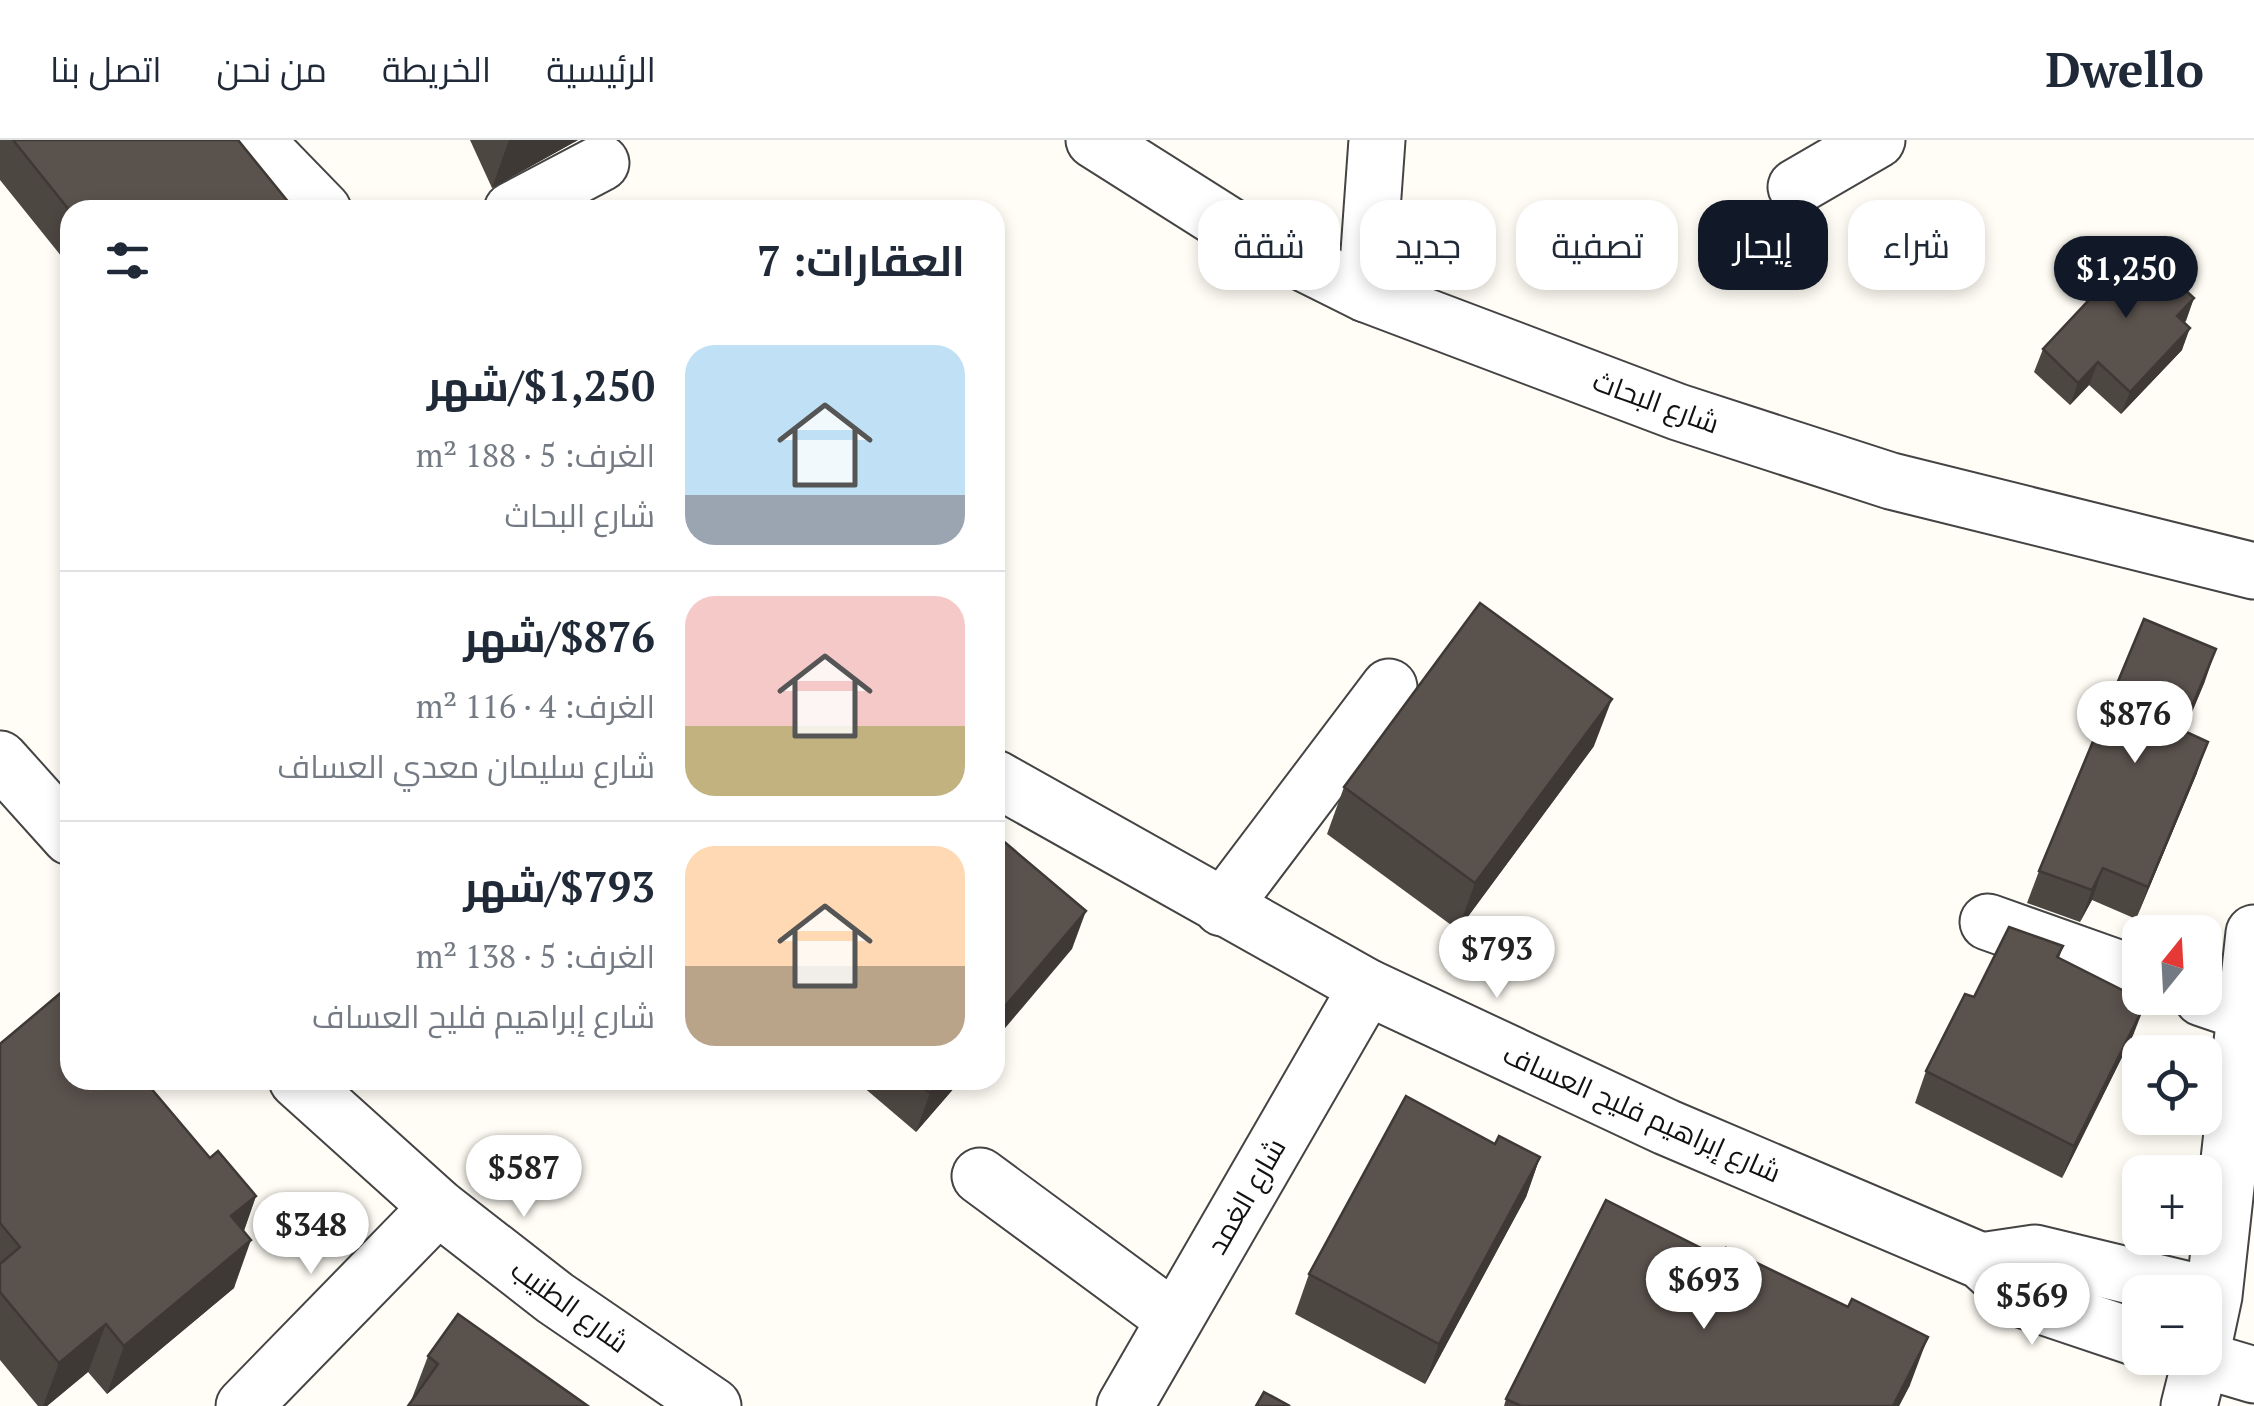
<!DOCTYPE html>
<html lang="ar">
<meta charset="utf-8">
<style>
body{margin:0;font-family:"PT Serif",Cairo,serif;background:#f2f2f3;color:#1f2937;direction:rtl;height:100vh;display:flex;flex-direction:column;font-size:38px;white-space:nowrap}
*{box-sizing:border-box;margin:0}
p{font-size:32px;color:#747a83}
.icon{flex:none;width:55px;height:55px;fill:none;stroke:currentColor;stroke-width:2;stroke-linecap:round;stroke-linejoin:round}
.map{position:relative;flex:1;overflow:hidden;direction:ltr}
.drawer{position:absolute;left:60px;top:60px;width:945px;height:890px;display:flex;flex-direction:column;background:#fff;border-radius:30px;box-shadow:0 5px 15px #0003;direction:rtl}
.drawer>*{flex:none}
.top-card{position:absolute;left:1035px;top:60px;width:950px;height:90px;direction:rtl;display:flex;gap:20px}
.needle{width:65px;rotate:18deg}
.controls{position:absolute;left:2122px;top:775px;display:grid;gap:20px}
.controls a{display:grid;place-items:center;width:100px;height:100px;border-radius:20px;background:#fff;box-shadow:0 5px 15px #0003;font-size:50px}
.price{position:absolute;translate:-50% -85px;padding:0 22px;border-radius:35px;background:#fff;color:#222;font-size:32px;line-height:65px;filter:drop-shadow(0 2px 5px #0008)}
.price::after{content:'';position:absolute;left:50%;top:60px;width:30px;height:22px;margin-left:-15px;background:inherit;clip-path:polygon(0 0,100% 0,50% 100%)}
.price.selected{background:#111827;color:#fff}
ul{padding:0;list-style:none}
li{display:flex;align-items:center;gap:30px;height:250px;padding:0 40px}
li+li{border-top:2px solid #e0e1e3}
li span{display:grid;place-items:center;flex:none;width:280px;height:200px;border-radius:30px;color:#555}
li>.icon{margin-inline-start:auto}
span .icon{width:120px;height:120px;fill:#fffc;stroke-width:1}
li b{font-size:42px}
h2{display:flex;justify-content:space-between;align-items:center;height:120px;padding:0 40px;font-size:42px}
.pill{padding:0 35px;border-radius:30px;background:#fff;box-shadow:0 5px 15px #0003;font-size:35px;line-height:90px}
.pill.selected{background:#111827;color:#fff}
header{display:flex;align-items:center;gap:60px;box-sizing:border-box;height:140px;padding:0 50px;background:#fff;border-bottom:2px solid #e0e1e3}
header strong{font-size:48px}
nav{display:flex;gap:55px;margin-inline-start:auto;font-size:35px}
.map>svg:first-child{display:block}
</style>
<header>
<strong>Dwello</strong>
<nav><a>الرئيسية</a><a>الخريطة</a><a>من نحن</a><a>اتصل بنا</a></nav>
</header>
<div class="map">
<svg width="2254" height="1266" viewBox="0 0 2254 1266">
<rect width="100%" height="100%" fill="#fffdf5"/>
<g fill="none" stroke-linecap="round" stroke-linejoin="round">
<g stroke="#444" stroke-width="59">
<g id="minor">
<path d="M255,0L323,70"/>
<path d="M1094,0L1233,88L1366,154L1678,272L1891,341L2254,431"/>
<path d="M1796,47L1877,0"/>
<path d="M512,70L601,23"/>
<path d="M1366,154L1377,0"/>
<path d="M0,619L70,697"/>
<path d="M995,638L1367,847L1666,987L1981,1121L2024,1160L2140,1199"/>
<path d="M1222,768L1389,547"/>
<path d="M1988,782L2140,836"/>
<path d="M2202,858L2246,873"/>
<path d="M297,940L438,1067L555,1158L713,1266"/>
<path d="M980,1036L1174,1179"/>
<path d="M1981,1121L2035,1113L2197,1152"/>
<path d="M2205,1198L2214,1156L2254,793"/>
<path d="M2197,1218L2254,1235"/>
<path d="M244,1266L438,1067"/>
<path d="M1125,1266L1367,847"/>
<path d="M2189,1266L2201,1218"/>
</g>
</g>
<use href="#minor" stroke="#fff" stroke-width="55"/>
</g>
<g fill="#4d4742">
<path d="M0,0H238L290,64L287,70H70V127L0,40Z"/>
<path d="M470,0H578L492,48Z"/>
<path d="M2181,129L2177,142L2194,158L2184,182L2182,210L2121,274L2089,245L2070,265L2034,232L2043,209Z"/>
<path d="M2205,541L2184,591L2197,633L2136,779L2092,760L2080,782L2027,763L2039,731Z"/>
<path d="M1594,606L1458,790L1327,694L1344,647Z"/>
<path d="M2063,806L2059,818L2134,893L2062,1038L1915,963L1926,931Z"/>
<path d="M0,904L150,947L210,1018L256,1056L244,1091L234,1148L107,1254L88,1232L47,1266H38L0,1220Z"/>
<path d="M855,940H961L916,992Z"/>
<path d="M1495,1004L1540,1017L1526,1057L1425,1244L1295,1174L1309,1134Z"/>
<path d="M428,1216L588,1266L411,1261Z"/>
<path d="M1910,1245L1899,1266H1504L1506,1259Z"/>
</g>
<g fill="#3f3936">
<path d="M509,0H578L492,48Z"/>
<path d="M2194,158L2186,181L2169,198L2177,176Z"/>
<path d="M2190,188L2182,210L2121,274L2130,252Z"/>
<path d="M2098,222L2089,245L2070,265L2078,243Z"/>
<path d="M2216,509L2205,541L2171,622L2182,590Z"/>
<path d="M1612,559L1594,606L1458,790L1475,743Z"/>
<path d="M2208,602L2197,633L2136,779L2148,747Z"/>
<path d="M2103,728L2092,760L2080,782L2092,750Z"/>
<path d="M1086,771L1072,809L995,900V878Z"/>
<path d="M2146,862L2134,893L2062,1038L2074,1006Z"/>
<path d="M942,940H961L916,992L930,953Z"/>
<path d="M1540,1017L1526,1057L1425,1244L1439,1204Z"/>
<path d="M256,1056L239,1104L231,1076Z"/>
<path d="M251,1100L234,1148L107,1254L124,1206Z"/>
<path d="M106,1184L88,1232L47,1266H43L59,1223Z"/>
<path d="M1928,1197L1910,1245L1899,1266H1893Z"/>
</g>
<g fill="#5a524d" stroke="#3f3936" stroke-width="2.5">
<path d="M13,0H238L290,64L282,70L70,71Z"/>
<path d="M2147,98L2181,129L2172,138L2194,158L2177,176L2190,188L2130,252L2098,222L2078,243L2043,209Z"/>
<path d="M1480,463L1612,559L1475,743L1344,647Z"/>
<path d="M2144,479L2216,509L2182,590L2208,602L2148,747L2103,728L2092,750L2039,731Z"/>
<path d="M995,694L1086,771L995,878Z"/>
<path d="M2009,787L2063,806L2057,817L2146,862L2074,1006L1926,931L1965,854L1974,857Z"/>
<path d="M70,845V940H144L210,1018L218,1011L256,1056L231,1076L251,1100L124,1206L106,1184L59,1223L0,1152V1124L20,1107L0,1083V904Z"/>
<path d="M914,940H942L930,953Z"/>
<path d="M1406,956L1495,1004L1499,996L1540,1017L1439,1204L1309,1134Z"/>
<path d="M1606,1060L1721,1118L1726,1108L1848,1167L1852,1159L1928,1197L1893,1266H1521L1506,1259Z"/>
<path d="M458,1174L588,1266H408L438,1224L428,1216Z"/>
<path d="M1264,1252L1290,1266H1256Z"/>
</g>
<g text-anchor="middle" stroke-width="10" stroke-linejoin="round" paint-order="stroke">
<g font-size="28" fill="#111" stroke="#fff">
<text transform="translate(1656 262) rotate(20)" y="10">شارع البحاث</text>
<text transform="translate(1642 973) rotate(24)" y="10">شارع إبراهيم فليح العساف</text>
<text transform="translate(1246 1056) rotate(-60)" y="10">شارع الغمد</text>
<text transform="translate(570 1166) rotate(36)" y="10">شارع الطنيب</text>
</g>
</g>
</svg>
<div class="controls">
<a><svg class="needle" viewBox="-14 -14 28 28"><path d="M0-13l5 13h-10z" fill="#e53935"/><path d="M0 13l5-13h-10z" fill="#747a83"/></svg></a>
<a><svg class="icon" aria-label="locate" viewBox="0 0 24 24"><circle cx="12" cy="12" r="6"/><path d="M12 2v4M12 18v4M2 12h4M18 12h4"/></svg></a>
<a>+</a>
<a>−</a>
</div>
<b class="price selected" style="left:2126px;top:181px">$1,250</b>
<b class="price" style="left:2135px;top:626px">$876</b>
<b class="price" style="left:1497px;top:861px">$793</b>
<b class="price" style="left:524px;top:1080px">$587</b>
<b class="price" style="left:311px;top:1137px">$348</b>
<b class="price" style="left:1704px;top:1192px">$693</b>
<b class="price" style="left:2032px;top:1208px">$569</b>
<div class="top-card">
<a class="pill">شراء</a>
<a class="pill selected">إيجار</a>
<a class="pill">تصفية</a>
<a class="pill">جديد</a>
<a class="pill">شقة</a>
</div>
<section class="drawer">
<h2>العقارات: 7<svg class="icon" aria-label="filters" viewBox="0 0 24 24"><path d="M4 7h16M4 17h16"/><circle cx="9" cy="7" r="2"/><circle cx="15" cy="17" r="2"/></svg></h2>
<ul>
<li><span style="background:linear-gradient(#bfe0f5 75%,#9aa5b1 0)"><svg class="icon" aria-label="home" viewBox="0 0 24 24"><path d="M3 11l9-7 9 7M6 9v11h12V9"/></svg></span><div><b>$1,250/شهر</b><p>الغرف: 5 · 188 m²</p><p>شارع البحاث</p></div></li>
<li><span style="background:linear-gradient(#f6c9c9 65%,#c2b280 0)"><svg class="icon" aria-label="home" viewBox="0 0 24 24"><path d="M3 11l9-7 9 7M6 9v11h12V9"/></svg></span><div><b>$876/شهر</b><p>الغرف: 4 · 116 m²</p><p>شارع سليمان معدي العساف</p></div></li>
<li><span style="background:linear-gradient(#ffd9b3 60%,#b9a48a 0)"><svg class="icon" aria-label="home" viewBox="0 0 24 24"><path d="M3 11l9-7 9 7M6 9v11h12V9"/></svg></span><div><b>$793/شهر</b><p>الغرف: 5 · 138 m²</p><p>شارع إبراهيم فليح العساف</p></div></li>
</ul>
</section>
</div>
